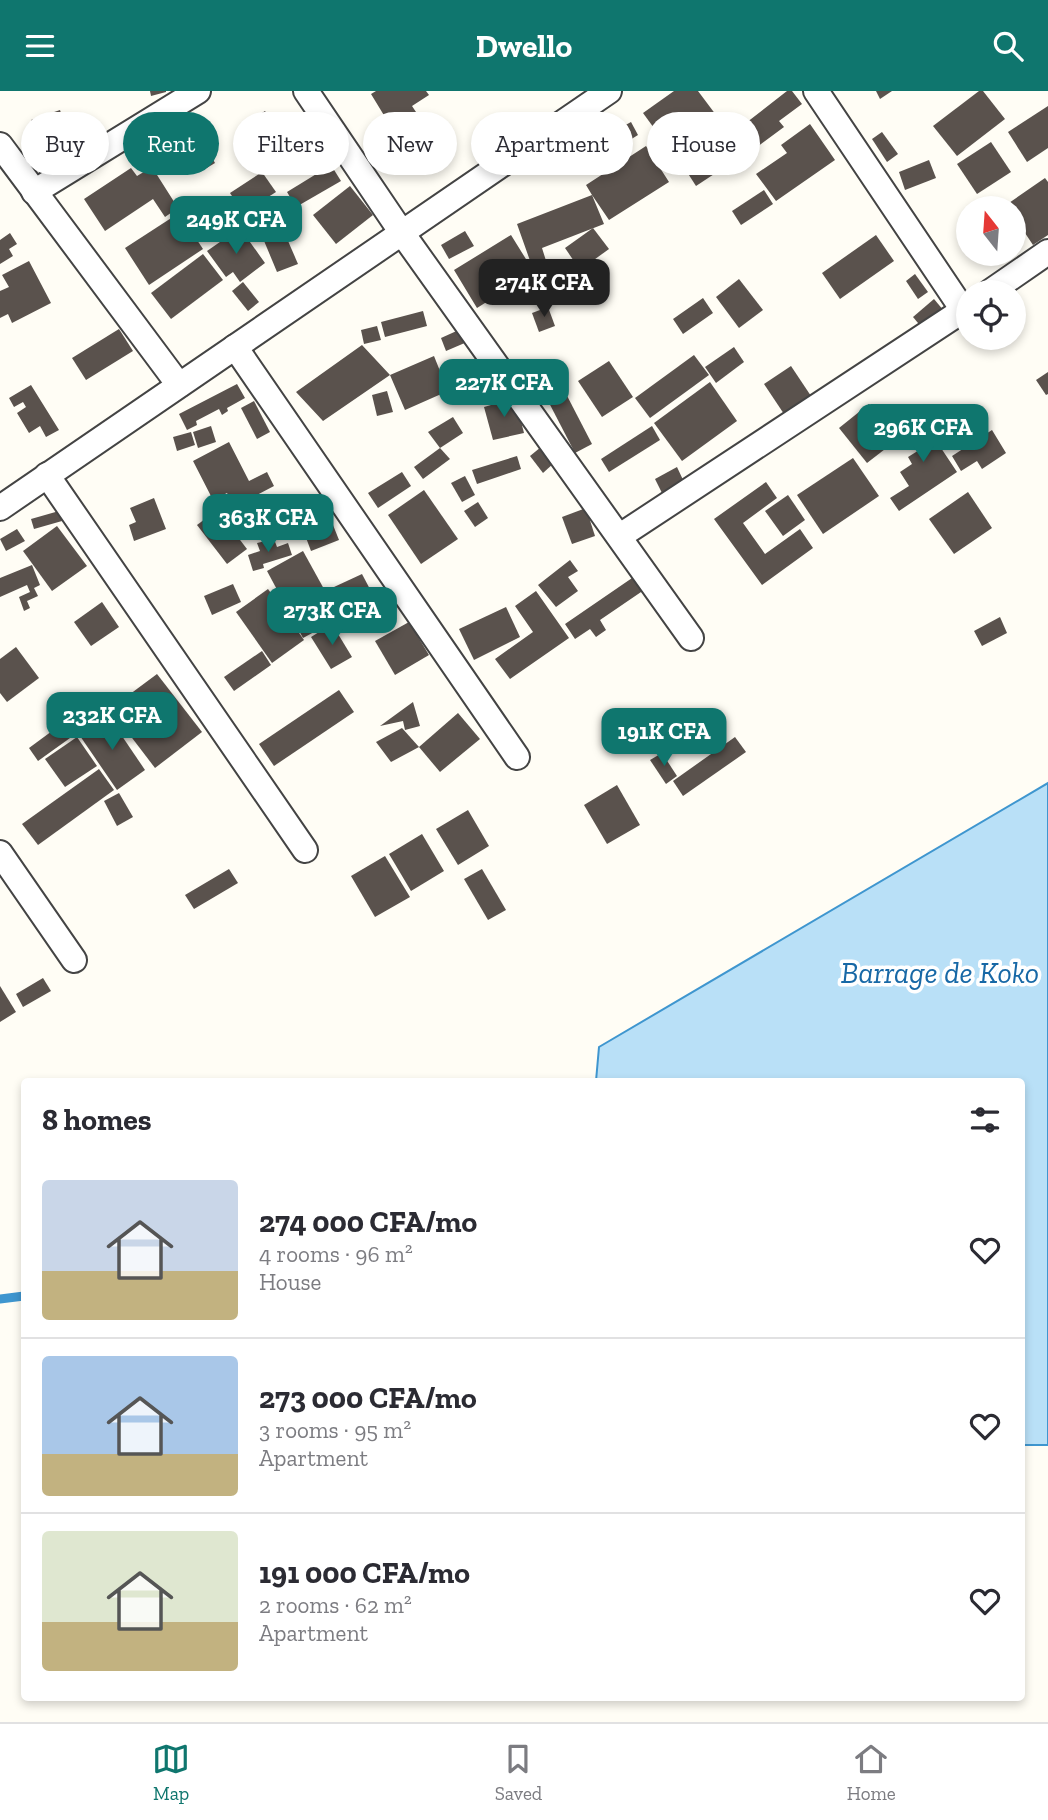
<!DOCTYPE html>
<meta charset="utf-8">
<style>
body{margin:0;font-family:"Zilla Slab",serif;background:#f2f2f3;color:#2b2b33;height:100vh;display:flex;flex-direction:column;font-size:26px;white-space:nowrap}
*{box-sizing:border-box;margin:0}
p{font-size:23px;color:#7c7c81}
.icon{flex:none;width:38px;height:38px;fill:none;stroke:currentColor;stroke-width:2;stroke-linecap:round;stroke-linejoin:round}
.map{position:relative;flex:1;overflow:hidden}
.panel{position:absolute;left:21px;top:987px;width:1004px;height:623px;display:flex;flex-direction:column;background:#fff;border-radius:7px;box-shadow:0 4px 10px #0003}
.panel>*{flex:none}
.top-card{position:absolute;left:21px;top:21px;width:1006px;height:63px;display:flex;gap:14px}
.needle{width:46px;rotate:343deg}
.buttons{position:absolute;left:956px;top:105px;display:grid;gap:14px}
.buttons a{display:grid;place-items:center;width:70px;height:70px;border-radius:50%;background:#fff;box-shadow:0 4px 10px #0003;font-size:35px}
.price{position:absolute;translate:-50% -60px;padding:0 16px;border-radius:14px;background:#0f766e;color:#fff;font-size:23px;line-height:46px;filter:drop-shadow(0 2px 4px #0008)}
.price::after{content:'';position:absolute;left:50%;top:42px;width:21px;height:16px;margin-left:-10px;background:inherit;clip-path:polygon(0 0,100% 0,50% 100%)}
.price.selected{background:#222;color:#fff}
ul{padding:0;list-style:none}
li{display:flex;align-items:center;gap:21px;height:175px;padding:0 21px}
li+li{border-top:2px solid #e1e1e2}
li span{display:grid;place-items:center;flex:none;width:196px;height:140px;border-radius:7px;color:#555}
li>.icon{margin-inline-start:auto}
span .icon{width:84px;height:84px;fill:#fffc;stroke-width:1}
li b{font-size:30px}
h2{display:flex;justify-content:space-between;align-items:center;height:84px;padding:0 21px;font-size:30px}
.pill{padding:0 24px;border-radius:32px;background:#fff;box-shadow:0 4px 10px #0003;font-size:24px;line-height:63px}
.pill.selected{background:#0f766e;color:#fff}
header{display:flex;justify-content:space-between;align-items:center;height:91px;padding:0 21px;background:#0f766e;color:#fff;font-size:32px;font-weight:700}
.tab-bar{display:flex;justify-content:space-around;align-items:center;height:98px;border-top:2px solid #e1e1e2;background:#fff;font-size:19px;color:#7c7c81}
.tab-bar a{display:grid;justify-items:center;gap:4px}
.tab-bar .selected{color:#0f766e}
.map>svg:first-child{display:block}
</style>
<header><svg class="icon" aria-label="menu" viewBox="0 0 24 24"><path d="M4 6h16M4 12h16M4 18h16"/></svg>Dwello<svg class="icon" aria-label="search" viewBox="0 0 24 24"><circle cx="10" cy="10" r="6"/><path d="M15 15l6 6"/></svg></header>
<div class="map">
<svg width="1048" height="1631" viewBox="0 0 1048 1631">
<rect width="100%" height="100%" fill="#fffdf5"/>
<path fill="#b9e0f7" stroke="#3f96cf" stroke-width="2" d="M1048,692V1354H1022V990H596L599,956Z"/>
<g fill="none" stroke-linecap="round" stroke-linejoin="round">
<path stroke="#3f96cf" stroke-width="9" d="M0,1208L24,1205"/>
</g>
<g fill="#5a524d">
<path d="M150,0H166V1L151,5Z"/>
<path d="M376,0H426L429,4L412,15L418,24L397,37L389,24L385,26L371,3Z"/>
<path d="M674,0H698L722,32L675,66L643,22Z"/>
<path d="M787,0H792L802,13L779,30L784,36L749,62L733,42Z"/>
<path d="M876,0H892L880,8Z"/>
<path d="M979,0H983L1005,28L957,65L933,35Z"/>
<path d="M1048,15V57L1027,71L1008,41Z"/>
<path d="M60,19L66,37L36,46L31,29Z"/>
<path d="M265,20L295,67L274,81L244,33Z"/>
<path d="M631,31L638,44L612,60L604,46Z"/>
<path d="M810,33L835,69L776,110L756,83L787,62L781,54Z"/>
<path d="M882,41L898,63L887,71L872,48Z"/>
<path d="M734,50L743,64L696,95L687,81Z"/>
<path d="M991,51L1011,81L977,103L957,73Z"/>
<path d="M594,52L603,67L575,84L566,69Z"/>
<path d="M646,55L669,91L609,129L592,104L604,133L542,157L548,176L534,181L477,217L454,179L511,144L534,181L517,133L592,104L586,94Z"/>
<path d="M206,56L215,72L200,81L191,64Z"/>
<path d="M929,69L936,87L905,99L899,81Z"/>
<path d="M331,74L341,90L296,116L287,101Z"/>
<path d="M152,76L178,117L165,126L153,108L105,140L84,108L131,77L137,85Z"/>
<path d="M262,81L276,101L243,122L230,102Z"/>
<path d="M1045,87L1048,91V144L1033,154L1013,124V117H1009L1006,114Z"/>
<path d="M350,95L373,124L336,153L313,124Z"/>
<path d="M764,99L773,113L741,134L732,120Z"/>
<path d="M179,122L203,158L149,194L125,157Z"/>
<path d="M282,136L298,173L277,181L262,145Z"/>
<path d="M240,137L265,172L240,191L233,181L226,186L207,160Z"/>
<path d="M593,137L609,158L580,179L565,157Z"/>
<path d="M465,140L474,155L449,168L441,154Z"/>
<path d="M10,142L17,153L9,158L13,165L0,173V149Z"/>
<path d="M876,144L894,170L840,208L822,182Z"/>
<path d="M203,163L223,189L171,228L151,202Z"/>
<path d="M29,170L51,212L12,232L8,223L0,227V200L9,196L2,184Z"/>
<path d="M915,183L928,201L918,208L906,190Z"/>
<path d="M739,188L763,219L739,237L716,206Z"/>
<path d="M243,191L259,211L248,220L232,200Z"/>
<path d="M703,207L713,222L683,243L673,228Z"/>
<path d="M934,208L944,220L923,238L913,226Z"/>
<path d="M548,216L555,235L539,241L532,222Z"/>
<path d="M423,220L427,235L385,246L381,231Z"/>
<path d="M377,235L381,249L364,253L361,239Z"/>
<path d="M119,238L133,260L86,289L72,267Z"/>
<path d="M461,238L467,251L446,260L441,247Z"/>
<path d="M362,254L390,284L434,265L448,300L405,319L390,284L323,330L296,301Z"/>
<path d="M734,256L744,271L716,292L705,276Z"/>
<path d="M694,264L709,284L650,327L635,307Z"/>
<path d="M609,270L633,306L602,326L578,290Z"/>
<path d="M791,275L813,308L786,326L764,293Z"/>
<path d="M1048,281V303L1046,304L1036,289Z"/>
<path d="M710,291L737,330L682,370L654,332Z"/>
<path d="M483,292L486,308L457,314L453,299Z"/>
<path d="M237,293L245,307L227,317L228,320L222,324L219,318L196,330L197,334L187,339L179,323Z"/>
<path d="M31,294L59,339L46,346L40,335L29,342L17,322L26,316L23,311L14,316L9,307Z"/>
<path d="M563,297L592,353L575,362L546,306Z"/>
<path d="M387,300L393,321L377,325L372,304Z"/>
<path d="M515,307L524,342L493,349L484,316Z"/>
<path d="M254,310L270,341L257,348L241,317Z"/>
<path d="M869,313L898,348L867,372L839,337Z"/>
<path d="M913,315L957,381L899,420L890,407L909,395L900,381L912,373L908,366L924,356L901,323Z"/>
<path d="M453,326L463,342L440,357L428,341Z"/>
<path d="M211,335L216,351L198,357L193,341Z"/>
<path d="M652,335L660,349L609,381L601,368Z"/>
<path d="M992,339L1006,362L982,378L977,370L961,380L952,365Z"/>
<path d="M191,341L195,354L177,360L173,346Z"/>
<path d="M229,351L249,390L267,381L274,395L234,416L227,402L213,409L193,370Z"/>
<path d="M541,356L554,372L543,382L530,365Z"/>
<path d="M440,357L450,368L423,388L414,376Z"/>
<path d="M517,365L521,378L477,393L472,379Z"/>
<path d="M853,367L879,405L823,443L797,404Z"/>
<path d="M677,376L684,391L662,402L655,388Z"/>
<path d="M402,381L411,395L378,417L368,402Z"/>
<path d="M465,385L475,404L462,411L451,392Z"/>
<path d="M766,391L777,407L743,432L765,463L800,438L813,457L762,494L714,428Z"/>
<path d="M424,399L458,448L421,473L388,424Z"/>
<path d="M968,401L992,437L954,463L929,428Z"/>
<path d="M788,404L805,429L783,445L765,420Z"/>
<path d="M154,407L166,438L134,450L129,434L136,431L130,417Z"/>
<path d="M478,411L488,427L475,436L464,420Z"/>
<path d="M586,417L595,445L572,453L562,426Z"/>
<path d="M217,419L247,458L227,473L197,434Z"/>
<path d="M59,420L62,430L34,438L31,428Z"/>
<path d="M333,434L339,449L311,460L305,444Z"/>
<path d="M57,435L87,475L52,500L23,460Z"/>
<path d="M17,438L25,450L6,460L0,448Z"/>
<path d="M274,448L277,456L288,452L292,464L263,473L264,477L253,480L248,464L260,460L257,452Z"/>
<path d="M303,460L340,527L303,547L267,480Z"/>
<path d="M570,469L578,480L568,486L578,500L556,516L538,494Z"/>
<path d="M32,474L40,494L34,497L38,505L27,510L30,517L24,520L19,506L30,501L27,494L0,506V487Z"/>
<path d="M362,483L372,502L345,516L334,496Z"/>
<path d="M635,485L644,499L600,529L606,539L596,546L590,538L575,548L565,533Z"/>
<path d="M233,493L241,511L212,524L204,505Z"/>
<path d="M268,498L304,549L272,572L236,521Z"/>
<path d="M536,500L569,547L510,588L495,568L533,541L515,515Z"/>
<path d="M102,511L119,536L91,555L74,531Z"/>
<path d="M506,516L520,546L474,569L459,538Z"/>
<path d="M1000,526L1007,542L982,555L974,540Z"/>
<path d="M409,531L429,564L395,584L375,550Z"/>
<path d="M332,533L352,566L331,578L311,546Z"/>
<path d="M16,556L39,587L7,611L0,602V568Z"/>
<path d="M262,560L271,574L234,600L224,586Z"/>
<path d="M157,583L202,641L155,677L110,618Z"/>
<path d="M339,599L354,621L274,675L259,653Z"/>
<path d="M413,611L420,635L405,639L403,630L380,635Z"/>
<path d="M458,622L480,648L440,681L419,656Z"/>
<path d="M107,623L145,679L117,699L78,642Z"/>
<path d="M67,629L77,642L38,670L29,657Z"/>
<path d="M402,637L419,656L391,671L376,651Z"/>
<path d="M77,646L97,675L65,696L45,668Z"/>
<path d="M735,646L746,661L683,705L673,690Z"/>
<path d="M662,662L677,685L666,693L650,669Z"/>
<path d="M99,678L114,699L38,754L22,733Z"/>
<path d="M617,694L640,734L607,753L584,714Z"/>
<path d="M119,702L133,726L117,735L104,710Z"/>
<path d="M468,719L489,755L458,774L436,738Z"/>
<path d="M422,743L444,780L411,800L389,763Z"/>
<path d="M385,765L410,806L375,826L351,785Z"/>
<path d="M229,778L238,792L194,818L185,804Z"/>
<path d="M482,778L506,819L488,829L464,788Z"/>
<path d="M43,887L51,900L23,916L16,903Z"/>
<path d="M0,895L16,921L0,931Z"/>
</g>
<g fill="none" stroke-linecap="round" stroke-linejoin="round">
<g stroke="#444" stroke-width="28">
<g id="minor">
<path d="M306,0L402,142L691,547"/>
<path d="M816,0L963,219"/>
<path d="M0,54L179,294"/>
<path d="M34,101L198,0"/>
<path d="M990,201L1048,161"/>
<path d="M235,256L517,666"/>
<path d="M47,384L305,759"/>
<path d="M0,417L609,0"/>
<path d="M620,445L968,216"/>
<path d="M0,762L74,869"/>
</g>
</g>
<use href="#minor" stroke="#fff" stroke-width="24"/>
</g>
<g text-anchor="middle" stroke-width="7" stroke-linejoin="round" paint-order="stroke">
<g font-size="30" font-style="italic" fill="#1768a6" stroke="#fff">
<text x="940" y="892">Barrage de Koko</text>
</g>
</g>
</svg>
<div class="buttons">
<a><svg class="needle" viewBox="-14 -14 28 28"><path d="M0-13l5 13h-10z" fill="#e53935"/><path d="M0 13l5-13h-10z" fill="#7c7c81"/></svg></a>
<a><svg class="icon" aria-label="locate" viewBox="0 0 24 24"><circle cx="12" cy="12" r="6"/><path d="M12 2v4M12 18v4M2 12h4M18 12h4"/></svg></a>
</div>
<b class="price" style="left:236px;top:165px">249K CFA</b>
<b class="price selected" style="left:544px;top:228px">274K CFA</b>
<b class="price" style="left:504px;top:328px">227K CFA</b>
<b class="price" style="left:923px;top:373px">296K CFA</b>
<b class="price" style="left:268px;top:463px">363K CFA</b>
<b class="price" style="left:332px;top:556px">273K CFA</b>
<b class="price" style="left:112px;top:661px">232K CFA</b>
<b class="price" style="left:664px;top:677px">191K CFA</b>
<div class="top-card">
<a class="pill">Buy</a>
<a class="pill selected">Rent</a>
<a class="pill">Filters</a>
<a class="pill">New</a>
<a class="pill">Apartment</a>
<a class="pill">House</a>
</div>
<section class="panel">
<h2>8 homes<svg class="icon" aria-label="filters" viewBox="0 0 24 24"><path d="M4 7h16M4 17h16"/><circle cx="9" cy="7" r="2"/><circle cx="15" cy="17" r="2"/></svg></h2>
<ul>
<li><span style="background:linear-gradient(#c9d6e8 65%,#c2b280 0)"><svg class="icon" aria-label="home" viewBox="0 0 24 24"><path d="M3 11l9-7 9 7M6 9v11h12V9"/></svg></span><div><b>274 000 CFA/mo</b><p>4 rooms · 96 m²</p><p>House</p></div><svg class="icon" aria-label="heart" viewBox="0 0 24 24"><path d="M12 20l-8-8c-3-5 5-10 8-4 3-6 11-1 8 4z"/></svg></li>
<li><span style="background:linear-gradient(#a9c7e8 70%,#c2b280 0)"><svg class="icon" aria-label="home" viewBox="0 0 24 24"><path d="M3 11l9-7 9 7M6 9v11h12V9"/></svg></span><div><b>273 000 CFA/mo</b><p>3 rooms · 95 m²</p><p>Apartment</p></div><svg class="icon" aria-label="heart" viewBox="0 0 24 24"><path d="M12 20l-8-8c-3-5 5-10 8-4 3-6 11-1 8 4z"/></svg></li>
<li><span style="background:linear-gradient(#dfe7d0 65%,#c2b280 0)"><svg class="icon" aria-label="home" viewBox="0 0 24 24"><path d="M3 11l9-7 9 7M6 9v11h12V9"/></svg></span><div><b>191 000 CFA/mo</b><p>2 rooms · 62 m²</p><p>Apartment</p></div><svg class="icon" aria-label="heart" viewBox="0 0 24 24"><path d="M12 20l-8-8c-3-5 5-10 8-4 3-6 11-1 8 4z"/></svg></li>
</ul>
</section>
</div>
<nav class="tab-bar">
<a class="selected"><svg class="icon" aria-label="map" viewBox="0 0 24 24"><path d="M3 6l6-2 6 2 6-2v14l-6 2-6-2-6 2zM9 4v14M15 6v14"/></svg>Map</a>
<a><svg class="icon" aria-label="saved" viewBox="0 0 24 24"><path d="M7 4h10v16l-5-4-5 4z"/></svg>Saved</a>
<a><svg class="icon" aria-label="home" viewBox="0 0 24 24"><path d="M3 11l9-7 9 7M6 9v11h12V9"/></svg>Home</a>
</nav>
